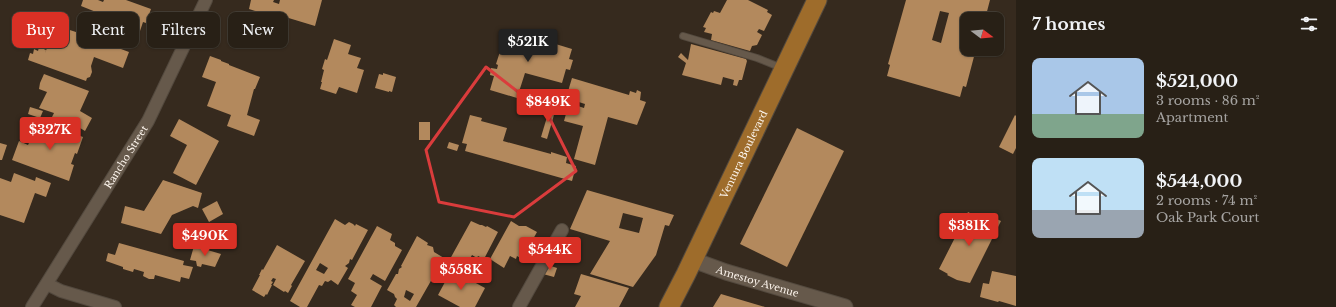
<!DOCTYPE html>
<meta charset="utf-8">
<style>
body{margin:0;font-family:"Libre Baskerville",serif;background:#30281f;color:#f1f3f6;height:100vh;display:flex;flex-direction:column;font-size:15px;white-space:nowrap}
*{box-sizing:border-box;margin:0}
p{font-size:13px;color:#a5a3a1}
.icon{flex:none;width:22px;height:22px;fill:none;stroke:currentColor;stroke-width:2;stroke-linecap:round;stroke-linejoin:round}
.map{position:relative;flex:1;overflow:hidden}
.details{display:flex;flex-direction:column;background:#282016;width:320px}
.details>*{flex:none}
.hud{position:absolute;left:12px;top:12px;width:380px;height:36px;display:flex;gap:8px}
.needle{width:26px;rotate:106deg}
.fabs{position:absolute;left:960px;top:12px;display:grid;gap:8px}
.fabs a{display:grid;place-items:center;width:44px;height:44px;border-radius:8px;background:#282016;box-shadow:0 1px 3px #0004,0 0 0 1px #443e35;font-size:20px}
.price{position:absolute;translate:-50% -34px;padding:0 9px;border-radius:4px;background:#d93025;color:#fff;font-size:13px;line-height:26px;filter:drop-shadow(0 1px 2px #0008)}
.price::after{content:'';position:absolute;left:50%;top:24px;width:12px;height:9px;margin-left:-6px;background:inherit;clip-path:polygon(0 0,100% 0,50% 100%)}
.price.active{background:#222;color:#fff}
ul{padding:0;list-style:none}
li{display:flex;align-items:center;gap:12px;height:100px;padding:0 16px}
li span{display:grid;place-items:center;flex:none;width:112px;height:80px;border-radius:8px;color:#555}
li>.icon{margin-inline-start:auto}
span .icon{width:48px;height:48px;fill:#fffc;stroke-width:1}
li b{font-size:17px}
h2{display:flex;justify-content:space-between;align-items:center;height:48px;padding:0 16px;font-size:17px}
.chip{padding:0 14px;border-radius:8px;background:#282016;box-shadow:0 1px 3px #0004,0 0 0 1px #443e35;font-size:14px;line-height:36px}
.chip.active{background:#d93025;color:#fff}
main{display:flex;flex:1;min-height:0}
.map>svg:first-child{display:block}
</style>
<main>
<div class="map">
<svg width="1016" height="307" viewBox="0 0 1016 307">
<rect width="100%" height="100%" fill="#362a1e"/>
<g fill="#b3895d" fill-rule="evenodd">
<path d="M83,0H98L103,2L104,0H126L151,9L146,23L143,22L136,43L116,36V38L90,29L96,12L81,6Z"/>
<path d="M251,0H274L273,2L279,4L280,0H322L315,26L282,16L281,19L249,9Z"/>
<path d="M727,0H748L768,10L767,12L772,15L764,31L759,29L757,32L762,35L757,45L752,46L750,51L711,40L712,34L704,32L706,28L703,27L711,12L713,13L714,11L720,13Z"/>
<path d="M906,0H990L985,19H967V49H976L966,87L963,86L960,97L887,76L890,65L888,64ZM940,11L949,13L941,43L932,40Z"/>
<path d="M39,20L79,33V36L85,38L86,36L129,52L123,68L94,57L91,66L92,72L90,77L87,78L86,81L28,60L30,53L33,54L34,49L38,51L39,47L46,50L45,53L49,43L41,40L36,35L35,30Z"/>
<path d="M513,31L572,49L569,59L573,60L570,70L566,69L562,83L525,73L517,98L490,90L494,76L490,75L491,68L497,69L498,65L496,64L505,36L512,38Z"/>
<path d="M334,39L351,45L348,54L361,58L357,68L364,70L357,93L339,87L336,94L320,89L322,82H321L324,70L322,69L325,59L327,60Z"/>
<path d="M691,44L746,59L747,61L742,80H739L737,86L733,85L734,80L723,77L721,85L682,75L686,63L678,57L681,53L688,60Z"/>
<path d="M210,56L221,60V61L229,64V65L260,77L255,89H254L247,115L260,120L254,136L227,126L231,115L207,106L216,82L202,77Z"/>
<path d="M383,73L396,77L392,92L389,91V92L375,88L379,74L383,75Z"/>
<path d="M44,74L89,91L80,111L92,118L85,131L75,125L52,117L54,113L39,108L47,92L39,89L40,83Z"/>
<path d="M572,78L629,95L630,91L636,93L637,90L641,92L640,100L646,102L637,125L608,117L595,165L574,159L583,126L564,121L569,103L584,108L585,104L566,98Z"/>
<path d="M30,107L43,111L40,118L28,114Z"/>
<path d="M550,107L556,108L547,139L541,137Z"/>
<path d="M470,115L482,118L481,121L507,128L503,141L551,154V152L567,157L566,163L576,166L572,181L465,151L467,144L462,143Z"/>
<path d="M1015,115L1016,116V148L1013,154L999,147Z"/>
<path d="M179,119L219,141L196,185L173,173L187,145L170,136Z"/>
<path d="M39,121L83,137L77,154L75,153L71,164L74,165L69,181L12,160L19,141L28,145Z"/>
<rect x="419" y="122" width="11" height="18"/>
<path d="M797,128L844,151L787,267L740,244Z"/>
<path d="M449,142L459,145L457,151L447,148Z"/>
<path d="M0,143L7,145L2,160H0Z"/>
<path d="M14,173L35,181L36,177L51,183L46,197L35,193L24,223L0,215V178L11,182Z"/>
<path d="M163,180L202,193L198,208L193,206L172,215L161,234L121,223L125,206L144,211Z"/>
<path d="M587,190L674,215L669,226L665,225L656,255L633,287L590,274L610,241L570,229ZM623,213L643,218L639,233L619,228Z"/>
<path d="M217,201L223,214L209,222L202,209Z"/>
<path d="M968,212L980,218L979,220L984,223L988,215L1001,221L970,283L957,280L947,275L948,274L939,269Z"/>
<path d="M335,219L345,225L349,222L353,224L355,226L356,224L368,230L352,260L350,259L349,263L345,266L348,268L338,285L331,280L328,282L325,281L322,286L319,285L307,307H300L290,301ZM320,263L328,268L324,274L316,270Z"/>
<path d="M471,221L480,225H482L486,227L487,226L498,232L484,259L478,256L477,258L472,255L465,268L450,259Z"/>
<path d="M511,221L519,226H526L537,232L522,259L517,256L516,259L510,256L504,268L490,259Z"/>
<path d="M377,226L392,234L390,240L395,243V246L402,250L385,281L373,274L370,279L382,286L371,307H355L351,305L357,295L351,291L355,283L348,279Z"/>
<path d="M417,236L428,243L427,245L433,247L434,252L444,258L416,307H396L394,305L397,299L395,297L394,294L387,290L396,274H398L399,269L402,267L401,266ZM406,290L414,294L410,301L404,297Z"/>
<path d="M119,243L184,261L183,265L193,267L189,279L181,277L180,282L155,275L154,279H149L143,276L144,272L134,269L133,272L123,269V267L106,261L108,253L115,255Z"/>
<path d="M277,245L305,261L291,285L292,286L288,293L285,291L284,292L273,285L276,279L273,278L271,281L273,282L271,285H272L267,295L266,294L264,297L252,290L260,275H259L262,269L263,270Z"/>
<path d="M194,246L221,254L215,267L202,264L201,267L197,266L196,261L190,260Z"/>
<path d="M548,265L557,268L554,277L543,274Z"/>
<path d="M452,270L485,288L475,307H460L438,295L445,282Z"/>
<path d="M992,271L1016,276V306L999,301L998,302L980,297L983,283L989,284Z"/>
<path d="M581,274L629,288L619,307H575L581,296L574,294Z"/>
<path d="M721,294L765,307H713Z"/>
</g>
<g fill="none" stroke-linecap="round" stroke-linejoin="round">
<g stroke="#53493e" stroke-width="8">
<path id="service" d="M683,36L757,58L782,68"/>
</g>
<g stroke="#53493e" stroke-width="14">
<g id="minor">
<path d="M47,284L61,291L115,307"/>
<path id="s1" d="M32,307L148,121L206,0"/>
<path d="M519,307L562,230"/>
</g>
</g>
<g stroke="#53493e" stroke-width="17">
<g id="tertiary">
<path id="s2" d="M693,260L726,272L845,307"/>
</g>
</g>
<g stroke="#53493e" stroke-width="21">
<g id="primary">
<path id="s3" d="M669,307L686,274L817,0"/>
</g>
</g>
<use href="#service" stroke="#66594b" stroke-width="6"/>
<use href="#minor" stroke="#66594b" stroke-width="12"/>
<use href="#tertiary" stroke="#66594b" stroke-width="15"/>
<use href="#primary" stroke="#9e6c2b" stroke-width="19"/>
</g>
<path fill="none" stroke="#da3c3c" stroke-width="3" stroke-linejoin="round" d="M486,67L548,115L576,171L514,217L439,202L426,150Z"/>
<g text-anchor="middle" stroke-width="4" stroke-linejoin="round" paint-order="stroke">
<g font-size="10" fill="#fbf3eb" stroke="#362a1e">
<text dy="4" stroke="none"><textPath href="#s3" startOffset="170">Ventura Boulevard</textPath></text>
<text dy="4" stroke="none"><textPath href="#s1" startOffset="177">Rancho Street</textPath></text>
<text dy="4" stroke="none"><textPath href="#s2" startOffset="68">Amestoy Avenue</textPath></text>
</g>
</g>
</svg>
<div class="fabs">
<a><svg class="needle" viewBox="-14 -14 28 28"><path d="M0-13l5 13h-10z" fill="#e53935"/><path d="M0 13l5-13h-10z" fill="#a5a3a1"/></svg></a>
</div>
<b class="price active" style="left:528px;top:63px">$521K</b>
<b class="price" style="left:548px;top:123px">$849K</b>
<b class="price" style="left:50px;top:151px">$327K</b>
<b class="price" style="left:969px;top:247px">$381K</b>
<b class="price" style="left:205px;top:257px">$490K</b>
<b class="price" style="left:550px;top:271px">$544K</b>
<b class="price" style="left:461px;top:291px">$558K</b>
<div class="hud">
<a class="chip active">Buy</a>
<a class="chip">Rent</a>
<a class="chip">Filters</a>
<a class="chip">New</a>
</div>
</div>
<section class="details">
<h2>7 homes<svg class="icon" aria-label="filters" viewBox="0 0 24 24"><path d="M4 7h16M4 17h16"/><circle cx="9" cy="7" r="2"/><circle cx="15" cy="17" r="2"/></svg></h2>
<ul>
<li><span style="background:linear-gradient(#a9c7e8 70%,#7fa58c 0)"><svg class="icon" aria-label="home" viewBox="0 0 24 24"><path d="M3 11l9-7 9 7M6 9v11h12V9"/></svg></span><div><b>$521,000</b><p>3 rooms · 86 m²</p><p>Apartment</p></div></li>
<li><span style="background:linear-gradient(#bfe0f5 65%,#9aa5b1 0)"><svg class="icon" aria-label="home" viewBox="0 0 24 24"><path d="M3 11l9-7 9 7M6 9v11h12V9"/></svg></span><div><b>$544,000</b><p>2 rooms · 74 m²</p><p>Oak Park Court</p></div></li>
</ul>
</section>
</main>
